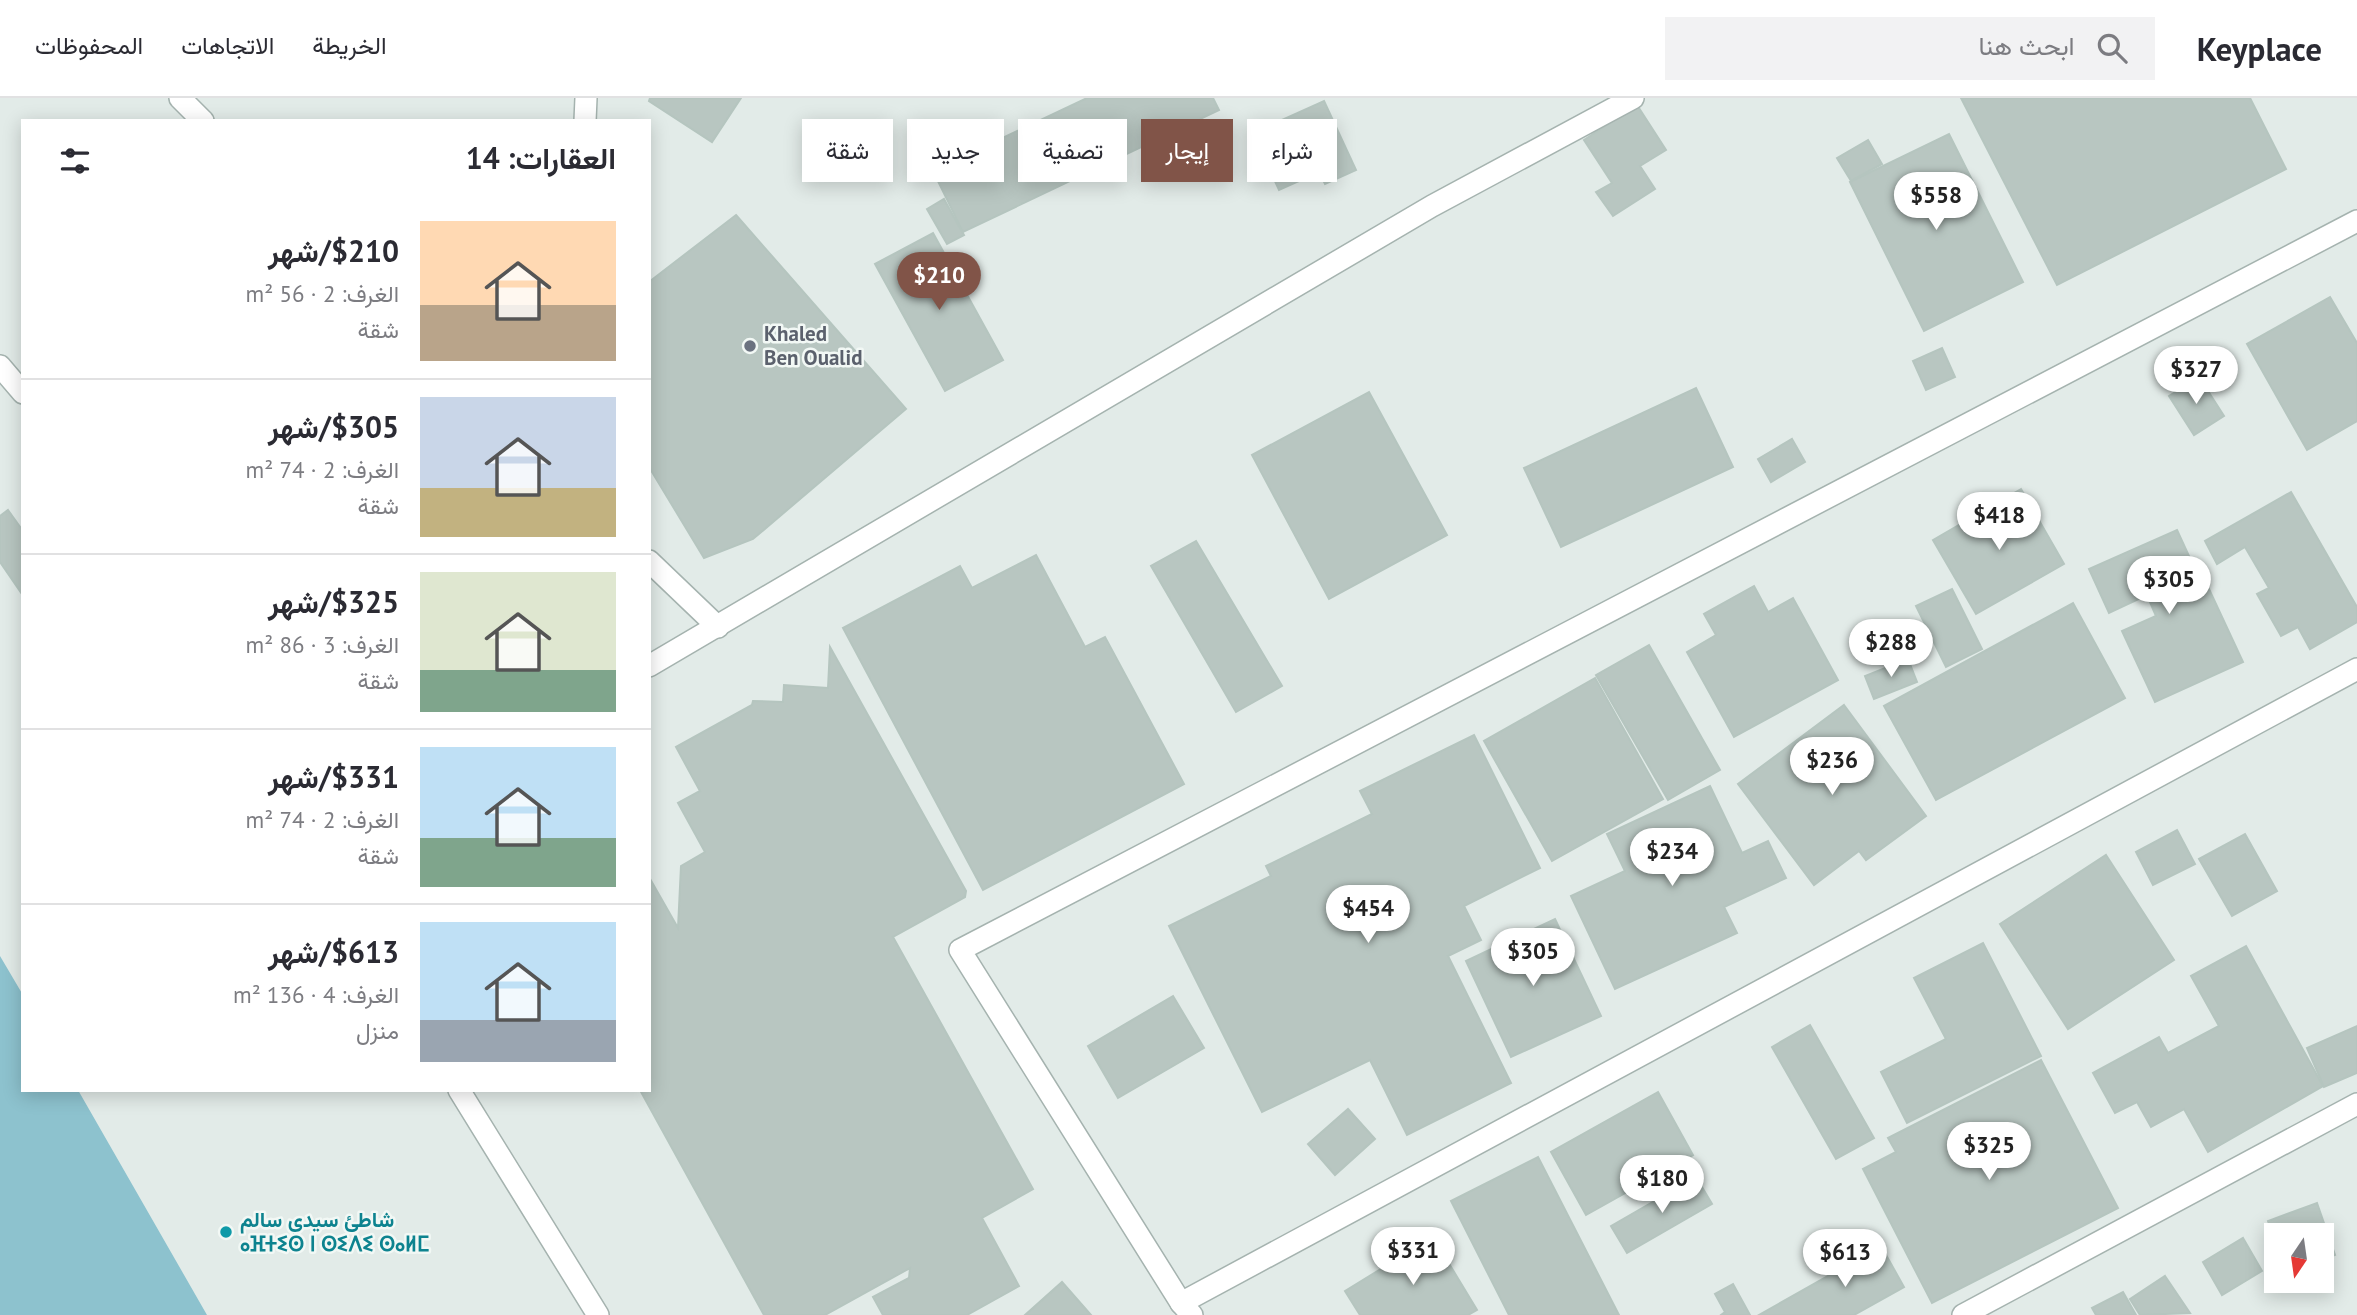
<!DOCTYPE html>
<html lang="ar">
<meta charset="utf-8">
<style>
body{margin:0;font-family:"PT Sans",Vazirmatn,"Noto Sans Tifinagh",sans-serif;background:#f2f2f3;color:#2b2b33;direction:rtl;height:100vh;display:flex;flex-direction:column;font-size:26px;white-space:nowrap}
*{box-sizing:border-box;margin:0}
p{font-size:23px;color:#7c7c81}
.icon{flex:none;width:38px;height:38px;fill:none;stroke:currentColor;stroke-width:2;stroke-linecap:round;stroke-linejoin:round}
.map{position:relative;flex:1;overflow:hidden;direction:ltr}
.side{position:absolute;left:21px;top:21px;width:630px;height:973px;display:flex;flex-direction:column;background:#fff;border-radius:0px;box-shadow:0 4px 18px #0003;direction:rtl}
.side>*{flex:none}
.hud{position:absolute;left:672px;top:21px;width:665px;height:63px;direction:rtl;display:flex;gap:14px}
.needle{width:46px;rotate:193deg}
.fabs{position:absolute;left:2264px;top:1125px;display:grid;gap:14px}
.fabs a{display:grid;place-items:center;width:70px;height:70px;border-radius:0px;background:#fff;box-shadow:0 4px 18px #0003;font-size:35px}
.price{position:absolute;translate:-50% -60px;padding:0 16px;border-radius:24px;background:#fff;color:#222;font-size:23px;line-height:46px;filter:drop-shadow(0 2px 4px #0008)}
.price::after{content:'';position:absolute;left:50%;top:42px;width:21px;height:16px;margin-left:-10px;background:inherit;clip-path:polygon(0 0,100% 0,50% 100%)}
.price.active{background:#815448;color:#fff}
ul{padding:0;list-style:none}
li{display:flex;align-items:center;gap:21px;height:175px;padding:0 35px}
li+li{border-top:2px solid #e1e1e2}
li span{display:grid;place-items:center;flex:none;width:196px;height:140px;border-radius:0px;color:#555}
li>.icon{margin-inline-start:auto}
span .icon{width:84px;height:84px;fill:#fffc;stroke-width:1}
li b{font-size:30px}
h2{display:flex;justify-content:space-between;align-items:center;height:84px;padding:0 35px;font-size:30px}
.chip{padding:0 24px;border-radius:0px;background:#fff;box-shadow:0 4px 18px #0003;font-size:24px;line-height:63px}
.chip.active{background:#815448;color:#fff}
header{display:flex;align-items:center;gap:42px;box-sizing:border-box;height:98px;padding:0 35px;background:#fff;border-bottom:2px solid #e1e1e2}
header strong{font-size:33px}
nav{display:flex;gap:38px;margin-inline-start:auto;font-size:24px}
.search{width:490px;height:63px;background:#f2f2f3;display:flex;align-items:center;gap:18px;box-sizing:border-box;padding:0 24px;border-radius:0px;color:#7c7c81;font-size:26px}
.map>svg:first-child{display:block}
</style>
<header>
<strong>Keyplace</strong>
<div class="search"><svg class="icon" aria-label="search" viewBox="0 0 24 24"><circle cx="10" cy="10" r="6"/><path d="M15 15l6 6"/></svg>ابحث هنا</div>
<nav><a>الخريطة</a><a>الاتجاهات</a><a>المحفوظات</a></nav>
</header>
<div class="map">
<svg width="2357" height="1217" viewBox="0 0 2357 1217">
<rect width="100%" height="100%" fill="#e2ebe8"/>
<path fill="#8dc2ce" d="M0,858L23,897V992H78L207,1217H0Z"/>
<g fill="#b8c6c1" stroke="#b5c5bf" stroke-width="2">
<path d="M650,0H741L712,44L649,3Z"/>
<path d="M1087,0H1213L1219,12L963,134L933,73Z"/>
<path d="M1961,0H2250L2286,71L2057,187Z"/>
<path d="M1324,3L1356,72L1325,86L1319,74L1279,92L1253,35Z"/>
<path d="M1637,7L1666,52L1640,68L1655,91L1613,118L1596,94L1612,85L1584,42Z"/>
<path d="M1949,36L2023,184L1924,233L1850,84Z"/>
<path d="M1868,42L1882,66L1851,83L1837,60Z"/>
<path d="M944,101L964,137L947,146L927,111Z"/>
<path d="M736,117L906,311L753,441L704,460L649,369V184Z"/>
<path d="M933,135L1003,262L945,293L875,166Z"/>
<path d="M2330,199L2357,245V323L2307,352L2247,246Z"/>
<path d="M1942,250L1955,279L1926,292L1913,263Z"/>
<path d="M2199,279L2224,318L2194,337L2169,298Z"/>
<path d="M1696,290L1733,369L1561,449L1524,370Z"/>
<path d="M1369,294L1447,437L1329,501L1252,357Z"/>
<path d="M1792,341L1805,364L1771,384L1758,361Z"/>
<path d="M2021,391L2064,466L1976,516L1933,442Z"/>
<path d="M2291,394L2357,509V524L2310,551L2298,529L2281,538L2257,496L2269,490L2245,449L2217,466L2205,443Z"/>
<path d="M8,412L23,433L22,496L0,464V418Z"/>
<path d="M2177,432L2199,480L2203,478L2243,564L2155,604L2122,533L2156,518L2147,497L2109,515L2089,471Z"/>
<path d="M1196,443L1282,588L1236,614L1151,468Z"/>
<path d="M1036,457L1085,549L1105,539L1184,686L983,792L843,530L960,468L972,490Z"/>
<path d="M1754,488L1768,514L1793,500L1838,582L1734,639L1687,554L1716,537L1704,516Z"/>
<path d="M1952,491L1982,551L1946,569L1916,508Z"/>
<path d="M2073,505L2125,600L1936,702L1884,608Z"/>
<path d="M1649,547L1720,672L1668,702L1596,577Z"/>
<path d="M830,549L966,793L965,799L893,839L1033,1091L982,1120L1019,1188L967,1217H883L873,1199L909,1180L910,1170L825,1217H764L640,992H649V779L678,830L681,768L705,754L678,705L700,693L676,649L752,607L753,603L783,604L784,587L828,590Z"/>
<path d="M1908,561L1917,584L1874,601L1865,578Z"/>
<path d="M1595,580L1663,701L1552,763L1484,643Z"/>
<path d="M1844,607L1926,718L1866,762L1859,753L1814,787L1738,686Z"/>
<path d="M1474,637L1540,770L1464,808L1481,842L1448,858L1511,985L1407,1037L1370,962L1262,1014L1169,828L1271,778L1266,768L1372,716L1360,693Z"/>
<path d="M1710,688L1742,755L1768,743L1786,780L1724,809L1737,835L1615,891L1571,798L1625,773L1607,736Z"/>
<path d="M2177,732L2195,766L2153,787L2136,754Z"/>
<path d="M2245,736L2277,793L2232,818L2199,761Z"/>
<path d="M2106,757L2174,862L2068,931L2000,826Z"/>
<path d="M1555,821L1601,918L1511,959L1466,863Z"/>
<path d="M1983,845L2041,958L1907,1025L1881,974L1946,941L1914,880Z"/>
<path d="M2246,848L2323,988L2208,1054L2184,1011L2151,1029L2137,1004L2115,1015L2093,975L2159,939L2168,955L2219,928L2191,878Z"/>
<path d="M1173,898L1204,950L1118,1000L1088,948Z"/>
<path d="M1810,927L1874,1040L1836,1061L1772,949Z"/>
<path d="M2357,928V975L2324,989L2307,950Z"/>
<path d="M2041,962L2118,1110L1932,1205L1863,1071L1896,1054L1888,1040Z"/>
<path d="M1658,994L1693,1057L1586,1117L1551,1054Z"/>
<path d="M1348,1011L1375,1041L1335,1077L1308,1046Z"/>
<path d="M1538,1059L1619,1217H1509L1451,1103Z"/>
<path d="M1696,1079L1712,1106L1627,1155L1611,1128Z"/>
<path d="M2317,1105L2335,1157L2322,1162V1138H2277V1148L2268,1123Z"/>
<path d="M1433,1139L1477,1212L1468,1217H1360L1345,1193Z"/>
<path d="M2243,1140L2262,1173L2222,1197L2203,1164Z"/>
<path d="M1881,1148L1904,1189L1854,1217H1759Z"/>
<path d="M2165,1178L2190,1215L2140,1217L2130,1201Z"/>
<path d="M1062,1184L1091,1217H1025Z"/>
<path d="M1733,1186L1750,1217H1721L1725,1214L1715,1196Z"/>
<path d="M2123,1194L2136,1217H2096L2092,1210Z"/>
</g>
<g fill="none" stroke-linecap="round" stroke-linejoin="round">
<g stroke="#a5b3af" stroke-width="24">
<g id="minor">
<path d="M180,0L203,23"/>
<path d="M585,23L586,0"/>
<path d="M0,268L23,295"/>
<path d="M649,463L718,529"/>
<path d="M649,568L1432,108L1633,0"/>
<path d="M459,992L598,1217"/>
<path d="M1181,1205L2357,571"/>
<path d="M1192,1217L1181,1205L960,852L2357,123"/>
<path d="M1963,1217L2357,1006"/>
</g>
</g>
<use href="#minor" stroke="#fff" stroke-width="21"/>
</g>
<circle fill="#6b7280" stroke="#f2f8f5" stroke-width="2.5" cx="750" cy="248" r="7"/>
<circle fill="#0f9aa8" stroke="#f2f8f5" stroke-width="2.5" cx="226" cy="1134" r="7"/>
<g text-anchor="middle" stroke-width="5" stroke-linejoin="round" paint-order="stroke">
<g font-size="21" font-weight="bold" fill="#5b616d" stroke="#f2f8f5" text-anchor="start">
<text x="764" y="243">Khaled<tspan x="764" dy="24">Ben Oualid</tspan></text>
</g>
<g font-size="21" font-weight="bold" fill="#0d838f" stroke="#f2f8f5" text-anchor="start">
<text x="240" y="1129">شاطئ سيدي سالم<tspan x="240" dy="24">ⴰⴼⵜⵉⵙ ⵏ ⵙⵉⴷⵉ ⵙⴰⵍⵎ</tspan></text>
</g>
</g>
</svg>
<div class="fabs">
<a><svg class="needle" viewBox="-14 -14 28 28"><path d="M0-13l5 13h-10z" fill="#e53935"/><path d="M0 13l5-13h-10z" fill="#7c7c81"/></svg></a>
</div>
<b class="price" style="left:1936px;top:134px">$558</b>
<b class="price active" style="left:939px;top:214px">$210</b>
<b class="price" style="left:2196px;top:308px">$327</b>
<b class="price" style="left:1999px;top:454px">$418</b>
<b class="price" style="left:2169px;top:518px">$305</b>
<b class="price" style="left:1891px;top:581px">$288</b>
<b class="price" style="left:1832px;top:699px">$236</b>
<b class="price" style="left:1672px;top:790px">$234</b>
<b class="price" style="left:1368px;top:847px">$454</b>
<b class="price" style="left:1533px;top:890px">$305</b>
<b class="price" style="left:1989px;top:1084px">$325</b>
<b class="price" style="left:1662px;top:1117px">$180</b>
<b class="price" style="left:1413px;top:1189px">$331</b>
<b class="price" style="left:1845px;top:1191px">$613</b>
<div class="hud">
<a class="chip">شراء</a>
<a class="chip active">إيجار</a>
<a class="chip">تصفية</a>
<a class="chip">جديد</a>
<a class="chip">شقة</a>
</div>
<section class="side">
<h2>العقارات: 14<svg class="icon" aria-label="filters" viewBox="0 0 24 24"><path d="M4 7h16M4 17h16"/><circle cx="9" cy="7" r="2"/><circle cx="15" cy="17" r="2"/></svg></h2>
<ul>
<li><span style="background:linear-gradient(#ffd9b3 60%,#b9a48a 0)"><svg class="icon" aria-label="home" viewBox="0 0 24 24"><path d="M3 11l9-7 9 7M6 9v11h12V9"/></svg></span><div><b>$210/شهر</b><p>الغرف: 2 · 56 m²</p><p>شقة</p></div></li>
<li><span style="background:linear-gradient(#c9d6e8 65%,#c2b280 0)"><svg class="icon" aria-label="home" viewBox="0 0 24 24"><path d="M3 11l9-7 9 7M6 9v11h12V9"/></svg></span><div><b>$305/شهر</b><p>الغرف: 2 · 74 m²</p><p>شقة</p></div></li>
<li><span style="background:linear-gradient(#dfe7d0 70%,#7fa58c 0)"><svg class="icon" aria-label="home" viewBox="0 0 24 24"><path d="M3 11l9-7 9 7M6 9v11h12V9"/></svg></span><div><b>$325/شهر</b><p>الغرف: 3 · 86 m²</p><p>شقة</p></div></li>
<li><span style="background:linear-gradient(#bfe0f5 65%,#7fa58c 0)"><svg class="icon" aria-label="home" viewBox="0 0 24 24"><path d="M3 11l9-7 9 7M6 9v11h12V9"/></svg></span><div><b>$331/شهر</b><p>الغرف: 2 · 74 m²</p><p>شقة</p></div></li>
<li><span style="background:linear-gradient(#bfe0f5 70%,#9aa5b1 0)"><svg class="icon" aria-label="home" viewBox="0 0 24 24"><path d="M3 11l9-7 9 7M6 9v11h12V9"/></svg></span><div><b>$613/شهر</b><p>الغرف: 4 · 136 m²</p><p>منزل</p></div></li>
</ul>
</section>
</div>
